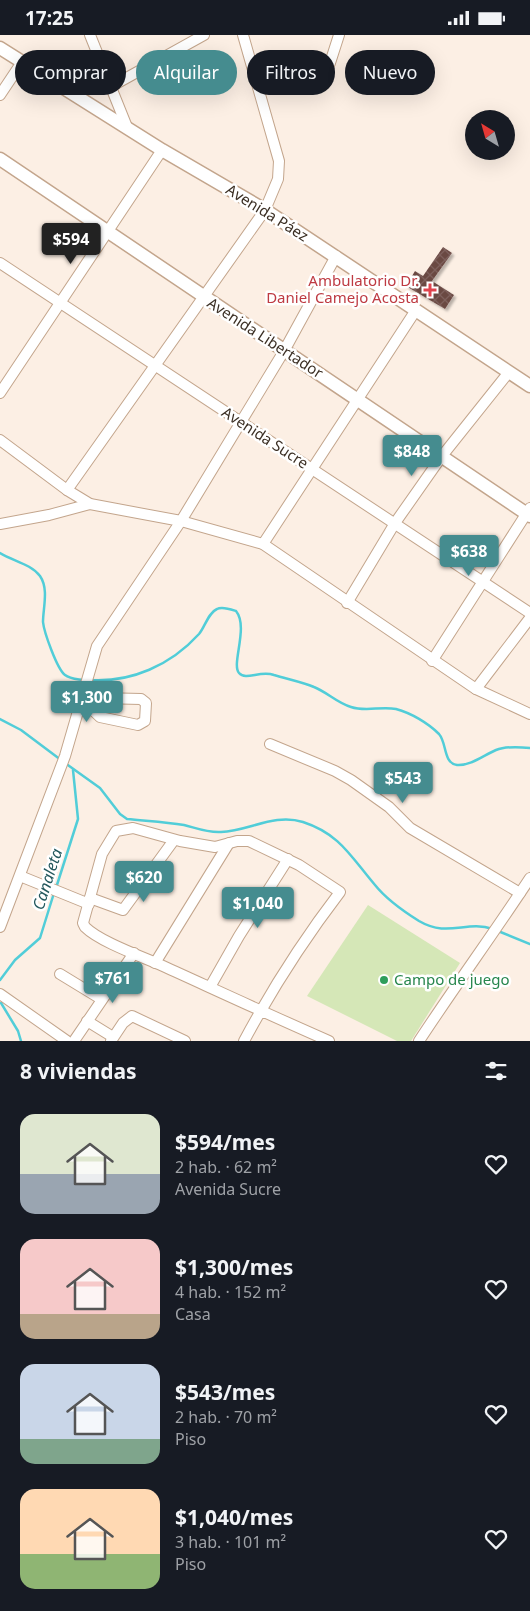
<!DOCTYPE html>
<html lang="es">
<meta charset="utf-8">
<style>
body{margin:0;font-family:"Noto Sans",sans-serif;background:#242831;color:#f1f3f6;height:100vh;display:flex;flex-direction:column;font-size:19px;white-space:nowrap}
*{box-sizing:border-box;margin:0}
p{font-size:16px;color:#9ea1a6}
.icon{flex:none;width:28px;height:28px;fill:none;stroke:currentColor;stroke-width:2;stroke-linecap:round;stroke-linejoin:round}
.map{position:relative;height:1006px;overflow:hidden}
.sheet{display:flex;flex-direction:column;background:#171b24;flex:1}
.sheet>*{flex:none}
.top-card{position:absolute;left:15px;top:15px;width:500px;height:45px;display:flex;gap:10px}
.needle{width:32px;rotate:323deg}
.buttons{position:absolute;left:465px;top:75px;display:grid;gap:10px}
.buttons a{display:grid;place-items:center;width:50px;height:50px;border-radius:50%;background:#171b24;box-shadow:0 5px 20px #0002;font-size:25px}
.price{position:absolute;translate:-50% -42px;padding:0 11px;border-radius:5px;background:#458c8f;color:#fff;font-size:16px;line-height:32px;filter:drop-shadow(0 1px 2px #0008)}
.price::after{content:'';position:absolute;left:50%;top:30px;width:15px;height:11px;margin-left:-8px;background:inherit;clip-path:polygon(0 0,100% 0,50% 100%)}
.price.active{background:#222;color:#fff}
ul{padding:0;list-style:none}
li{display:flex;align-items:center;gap:15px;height:125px;padding:0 20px}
li span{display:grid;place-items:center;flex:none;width:140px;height:100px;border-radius:15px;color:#555}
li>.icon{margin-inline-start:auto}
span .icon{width:60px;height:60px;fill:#fffc;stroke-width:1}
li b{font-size:21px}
h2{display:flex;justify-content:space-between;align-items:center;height:60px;padding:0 20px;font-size:21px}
.tag{padding:0 18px;border-radius:22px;background:#171b24;box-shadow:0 5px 20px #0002;font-size:18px;line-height:45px}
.tag.active{background:#458c8f;color:#fff}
.status{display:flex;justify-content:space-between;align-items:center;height:35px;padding:0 25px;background:#171b24;direction:ltr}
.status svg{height:14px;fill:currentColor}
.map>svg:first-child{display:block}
</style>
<div class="status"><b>17:25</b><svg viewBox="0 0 49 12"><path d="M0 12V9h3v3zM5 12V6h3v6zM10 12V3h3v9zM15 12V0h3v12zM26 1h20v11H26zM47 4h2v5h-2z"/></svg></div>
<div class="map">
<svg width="530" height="1006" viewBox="0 0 530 1006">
<defs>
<pattern id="building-cross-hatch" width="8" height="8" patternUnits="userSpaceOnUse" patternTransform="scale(1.25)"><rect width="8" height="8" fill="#6b4843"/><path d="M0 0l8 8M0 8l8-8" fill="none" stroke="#7d605b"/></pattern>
<filter id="shadow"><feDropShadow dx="2.5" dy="2.5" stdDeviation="1" flood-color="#0004"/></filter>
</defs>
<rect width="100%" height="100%" fill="#fcefe4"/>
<path fill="#d5e7b7" d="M368,870L460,928L411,1006H397L307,961Z"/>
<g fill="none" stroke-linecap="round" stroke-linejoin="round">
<g stroke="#51cdd8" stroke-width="2.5">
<path d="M0,518C13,526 31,529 40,541C49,554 43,573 43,587C44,597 57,634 65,640C70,644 77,644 83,645"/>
<path d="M89,645C131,648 171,630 199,599C205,592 208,578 217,574C222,571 230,574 236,576C249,592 231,629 239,638C246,646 260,635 274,640C287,644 302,647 314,652C327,657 337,668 351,672C366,677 381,671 396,674C411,678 428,688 439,699C447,708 443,728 457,730C471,731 484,720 496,715C506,711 520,712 530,713"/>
<path d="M0,684L21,695L61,725"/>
<path d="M65,728L100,753L120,779L127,784C146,786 165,787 184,790C196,793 208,798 221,797C249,796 274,778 303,787C340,799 351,822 375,850C387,865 403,876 419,886C448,903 466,885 493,894"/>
<path d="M56,853L78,784L73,735"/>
<path d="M498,896L530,909"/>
<path d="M0,945L15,925L40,903L54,858"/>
<path d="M1,968L18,996L21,1006"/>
</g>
</g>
<path fill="url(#building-cross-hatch)" filter="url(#shadow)" d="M443,212L452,218L432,246L454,260L445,274L406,251L415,236L423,241Z"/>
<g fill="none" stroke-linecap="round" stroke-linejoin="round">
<g stroke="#c3a58c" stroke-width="12">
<g id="minor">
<path d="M90,0L127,92"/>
<path d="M112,51L204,0"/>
<path d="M259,54L316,43L330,28L339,0"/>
<path d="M0,60L22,27"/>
<path d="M0,228L530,578"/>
<path d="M0,358L162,115"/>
<path d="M0,405L67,455L90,469L181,486L263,509L476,654L530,679"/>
<path d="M67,455L265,175L278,144L279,126L243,0"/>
<path d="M0,489L49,480L90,469"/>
<path d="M263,509L416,275"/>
<path d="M347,568L395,488L442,421L509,337"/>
<path d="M432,626L530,473"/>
<path d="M476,654L530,583"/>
<path d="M81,664L100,682L138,690L145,686L146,668L141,664L100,663L83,658"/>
<path d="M270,709L335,736L351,745L389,772L410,793L520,858"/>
<path d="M20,841L89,869"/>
<path d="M90,863L123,875L174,805"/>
<path d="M0,892L65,721L97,611L181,486L284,316L336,221"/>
<path d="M155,928L229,808"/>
<path d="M60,939L101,964"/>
<path d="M210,952L239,901L288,824"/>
<path d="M0,959L67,1006"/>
<path d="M87,986L113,1002"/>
<path d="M74,1006L134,918"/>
<path d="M111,1006L123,988L132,981L185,1006"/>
<path d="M244,1006C272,954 304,904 340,857L299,830L249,806H237L215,812L180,806L133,793L116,796L102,819L83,888L85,892C100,907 143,922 163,931C218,956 274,982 329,1006"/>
<path d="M419,1006C455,951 494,898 530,843"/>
</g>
</g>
<g stroke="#c3a58c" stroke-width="15">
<g id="major">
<path d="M0,13L162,115L265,175L530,351"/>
<path d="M0,124L530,481"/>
</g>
</g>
<use href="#minor" stroke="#fff" stroke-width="10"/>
<use href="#major" stroke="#fff" stroke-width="12"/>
</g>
<path fill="#e0444e" stroke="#fff" stroke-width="2" d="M427.5 247.5h5v5h5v5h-5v5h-5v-5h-5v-5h5z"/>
<circle fill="#2e9e5b" stroke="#fff" stroke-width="2" cx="384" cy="945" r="5"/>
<g text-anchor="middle" stroke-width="5" stroke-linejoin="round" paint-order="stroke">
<g font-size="15" fill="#3b2f24" stroke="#fff">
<text transform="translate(267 178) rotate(32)" y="5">Avenida Páez</text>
<text transform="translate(265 303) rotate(33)" y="5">Avenida Libertador</text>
<text transform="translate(265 403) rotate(33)" y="5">Avenida Sucre</text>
</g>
<g font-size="15" fill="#be3a42" stroke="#fff" text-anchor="end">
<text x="419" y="251">Ambulatorio Dr.<tspan x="419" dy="17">Daniel Camejo Acosta</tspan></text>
</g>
<g font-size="15" fill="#27864d" stroke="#fff" text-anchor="start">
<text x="394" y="950">Campo de juego</text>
</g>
<g font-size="16" font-style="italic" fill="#25595e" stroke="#fff">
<text transform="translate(47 844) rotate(-72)" y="6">Canaleta</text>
</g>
</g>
</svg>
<div class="buttons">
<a><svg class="needle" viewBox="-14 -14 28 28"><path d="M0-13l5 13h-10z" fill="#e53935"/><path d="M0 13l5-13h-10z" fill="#9ea1a6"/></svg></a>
</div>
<b class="price active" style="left:71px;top:230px">$594</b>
<b class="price" style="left:412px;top:442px">$848</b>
<b class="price" style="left:469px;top:542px">$638</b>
<b class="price" style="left:87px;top:688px">$1,300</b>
<b class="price" style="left:403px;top:769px">$543</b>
<b class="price" style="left:144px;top:868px">$620</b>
<b class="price" style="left:258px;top:894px">$1,040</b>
<b class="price" style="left:113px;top:969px">$761</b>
<div class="top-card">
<a class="tag">Comprar</a>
<a class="tag active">Alquilar</a>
<a class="tag">Filtros</a>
<a class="tag">Nuevo</a>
</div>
</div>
<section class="sheet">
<h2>8 viviendas<svg class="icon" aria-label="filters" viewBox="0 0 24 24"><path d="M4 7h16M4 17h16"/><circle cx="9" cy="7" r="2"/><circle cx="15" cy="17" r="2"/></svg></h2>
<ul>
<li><span style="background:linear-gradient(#dfe7d0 60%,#9aa5b1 0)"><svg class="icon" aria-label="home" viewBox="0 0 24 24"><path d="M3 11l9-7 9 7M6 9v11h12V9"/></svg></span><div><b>$594/mes</b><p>2 hab. · 62 m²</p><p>Avenida Sucre</p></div><svg class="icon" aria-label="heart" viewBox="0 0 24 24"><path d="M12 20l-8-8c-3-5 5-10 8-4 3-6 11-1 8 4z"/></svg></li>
<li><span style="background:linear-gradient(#f6c9c9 75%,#b9a48a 0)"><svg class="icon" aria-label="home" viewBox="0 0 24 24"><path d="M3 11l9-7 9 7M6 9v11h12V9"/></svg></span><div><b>$1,300/mes</b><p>4 hab. · 152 m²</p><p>Casa</p></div><svg class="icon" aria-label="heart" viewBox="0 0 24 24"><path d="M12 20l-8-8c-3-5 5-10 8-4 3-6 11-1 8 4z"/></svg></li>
<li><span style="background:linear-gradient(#c9d6e8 75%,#7fa58c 0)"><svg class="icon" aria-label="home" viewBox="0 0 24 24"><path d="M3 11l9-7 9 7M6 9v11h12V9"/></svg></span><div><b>$543/mes</b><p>2 hab. · 70 m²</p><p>Piso</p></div><svg class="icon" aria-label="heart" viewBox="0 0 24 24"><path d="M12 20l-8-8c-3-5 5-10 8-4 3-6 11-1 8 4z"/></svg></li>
<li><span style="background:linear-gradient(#ffd9b3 65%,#8fb573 0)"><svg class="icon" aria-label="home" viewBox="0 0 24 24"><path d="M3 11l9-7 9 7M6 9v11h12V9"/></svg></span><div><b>$1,040/mes</b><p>3 hab. · 101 m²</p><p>Piso</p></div><svg class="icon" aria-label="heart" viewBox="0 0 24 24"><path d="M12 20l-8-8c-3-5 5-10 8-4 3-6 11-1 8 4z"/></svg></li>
</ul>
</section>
